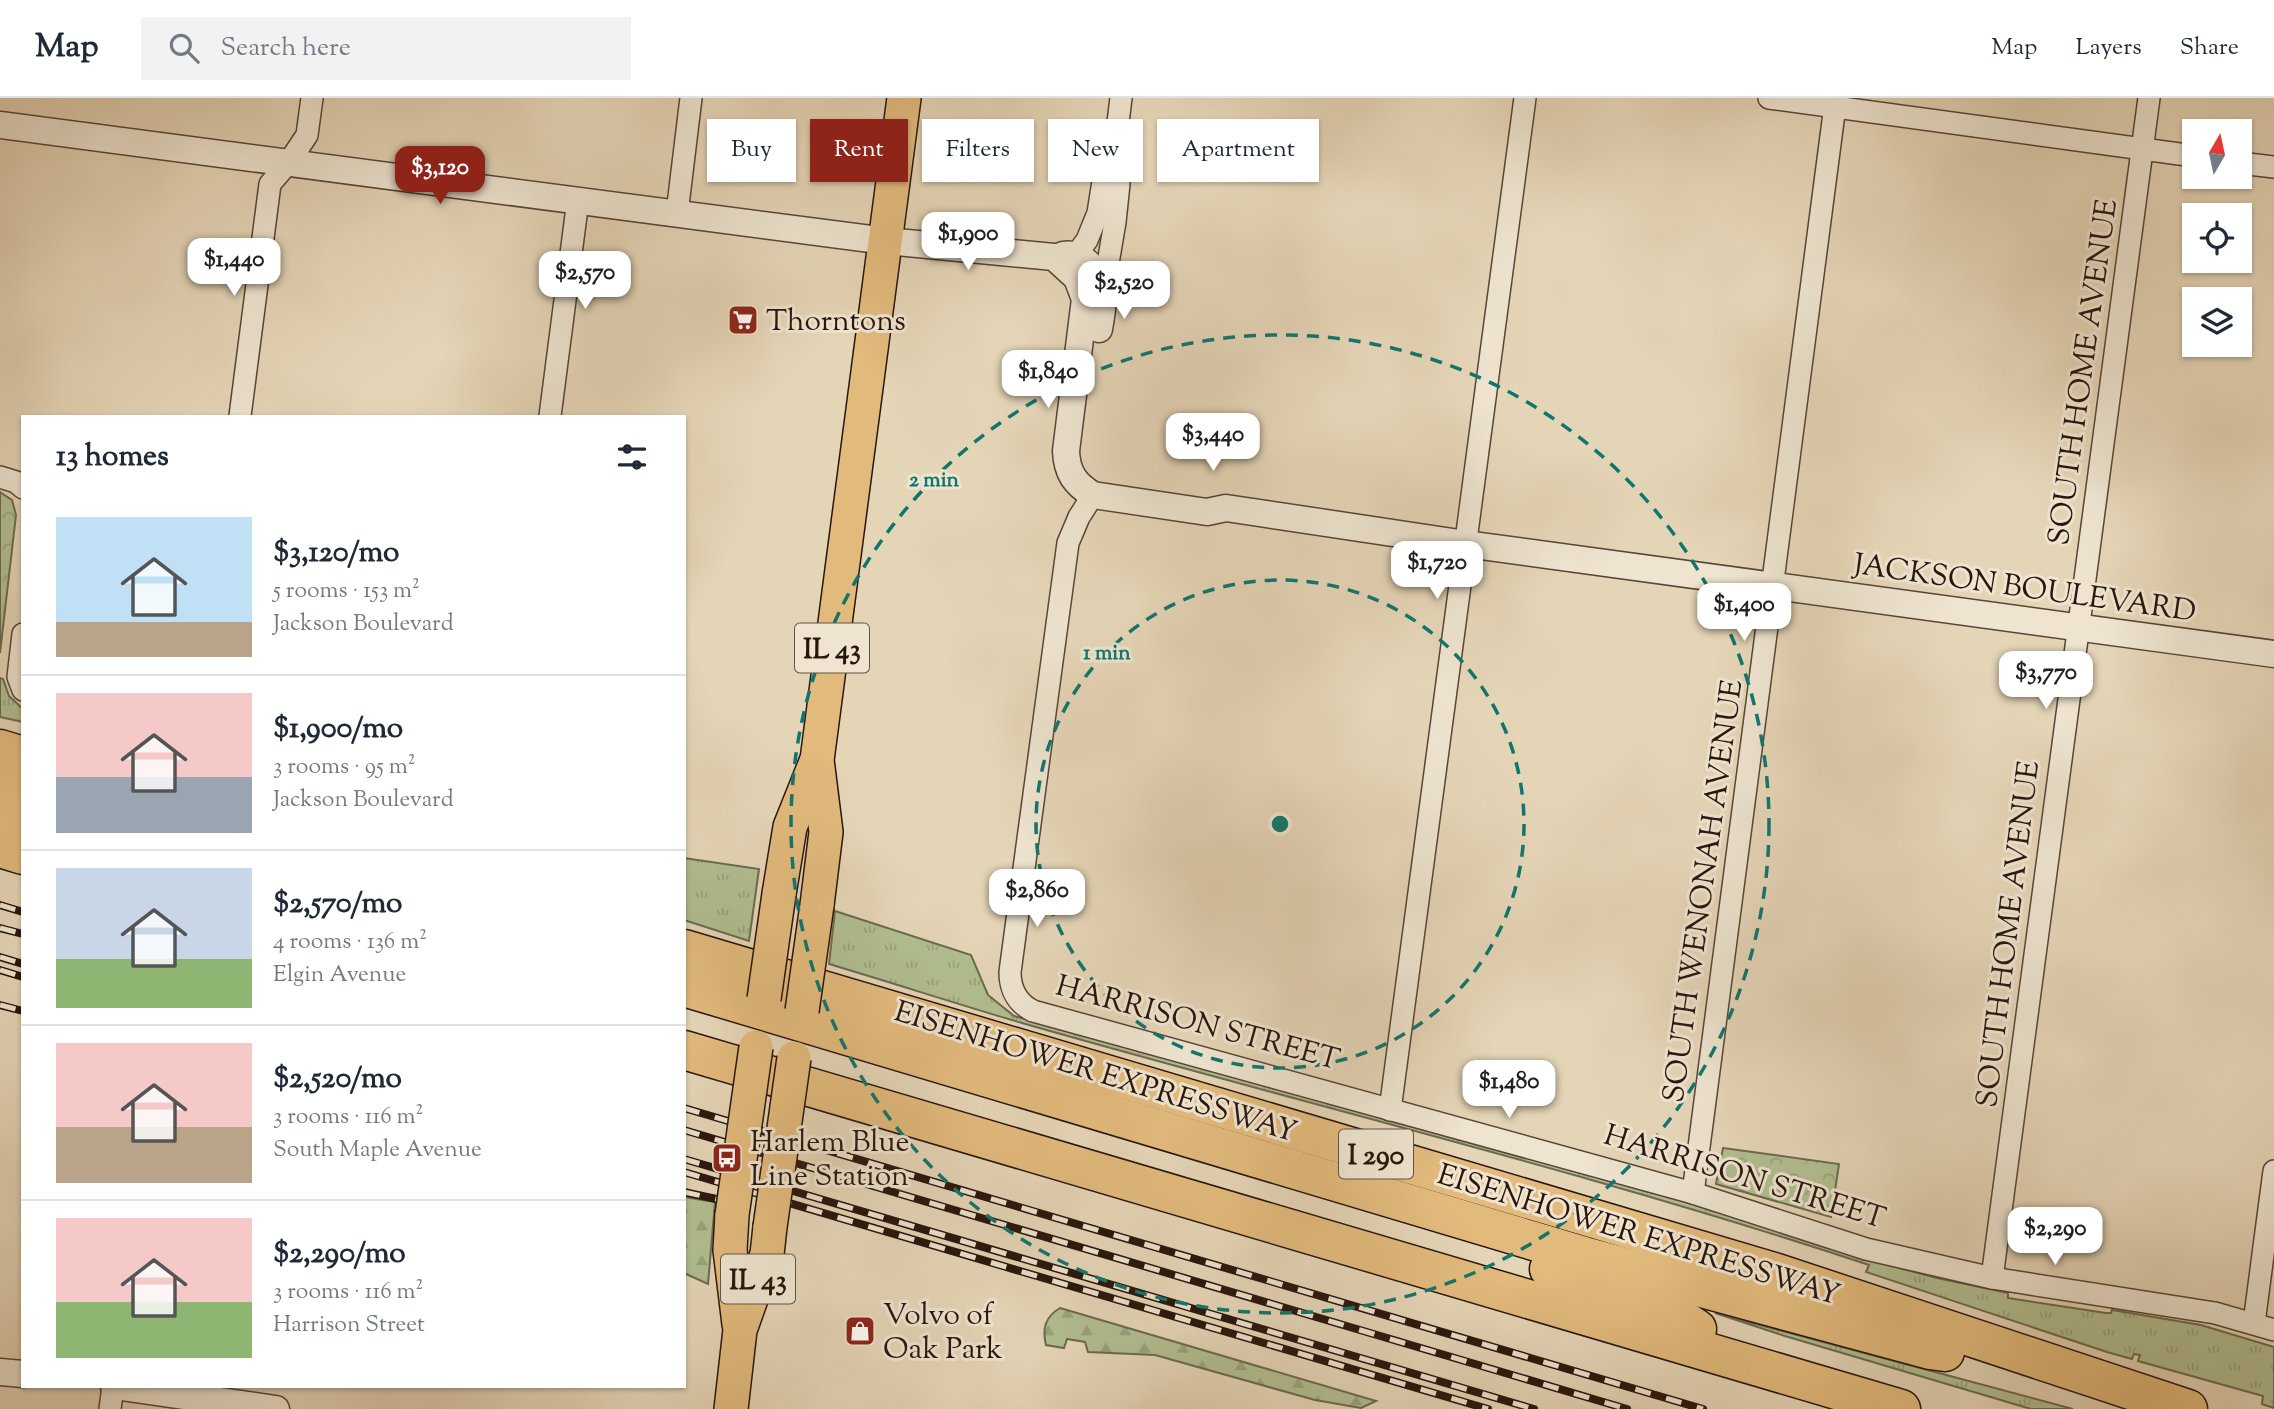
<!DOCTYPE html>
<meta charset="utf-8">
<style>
body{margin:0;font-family:"Sorts Mill Goudy",serif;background:#f2f2f3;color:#1f2937;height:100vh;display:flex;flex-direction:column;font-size:26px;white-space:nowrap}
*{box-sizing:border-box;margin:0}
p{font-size:23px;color:#747a83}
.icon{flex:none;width:38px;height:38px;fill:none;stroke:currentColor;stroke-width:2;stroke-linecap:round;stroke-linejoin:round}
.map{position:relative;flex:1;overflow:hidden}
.side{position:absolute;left:21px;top:317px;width:665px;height:973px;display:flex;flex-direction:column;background:#fff;border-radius:0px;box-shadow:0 2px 5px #0004}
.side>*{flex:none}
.top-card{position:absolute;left:707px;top:21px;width:665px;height:63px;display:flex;gap:14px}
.needle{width:46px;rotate:9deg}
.buttons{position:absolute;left:2182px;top:21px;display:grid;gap:14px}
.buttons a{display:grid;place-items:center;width:70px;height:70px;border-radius:0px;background:#fff;box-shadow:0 2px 5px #0004;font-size:35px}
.price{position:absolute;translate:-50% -60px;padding:0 16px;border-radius:14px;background:#fff;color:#222;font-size:23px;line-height:46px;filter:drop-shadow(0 2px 4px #0008)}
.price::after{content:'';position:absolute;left:50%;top:42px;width:21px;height:16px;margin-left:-10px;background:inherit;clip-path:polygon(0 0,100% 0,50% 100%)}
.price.on{background:#8f2418;color:#fff}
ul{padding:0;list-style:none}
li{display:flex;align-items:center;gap:21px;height:175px;padding:0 35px}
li+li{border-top:2px solid #e0e1e3}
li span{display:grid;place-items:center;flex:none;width:196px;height:140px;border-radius:0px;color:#555}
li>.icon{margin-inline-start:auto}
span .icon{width:84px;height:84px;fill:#fffc;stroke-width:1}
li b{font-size:30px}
h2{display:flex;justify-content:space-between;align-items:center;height:84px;padding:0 35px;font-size:30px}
.chip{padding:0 24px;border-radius:0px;background:#fff;box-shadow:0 2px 5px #0004;font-size:24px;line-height:63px}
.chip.on{background:#8f2418;color:#fff}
header{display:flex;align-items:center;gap:42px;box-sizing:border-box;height:98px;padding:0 35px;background:#fff;border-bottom:2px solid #e0e1e3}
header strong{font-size:33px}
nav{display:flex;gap:38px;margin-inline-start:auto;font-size:24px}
.search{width:490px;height:63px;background:#f2f2f3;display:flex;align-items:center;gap:18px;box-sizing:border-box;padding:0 24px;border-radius:0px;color:#747a83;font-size:26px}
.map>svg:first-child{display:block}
</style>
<header>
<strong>Map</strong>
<div class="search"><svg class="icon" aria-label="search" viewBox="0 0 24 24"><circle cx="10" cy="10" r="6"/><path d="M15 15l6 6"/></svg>Search here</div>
<nav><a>Map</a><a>Layers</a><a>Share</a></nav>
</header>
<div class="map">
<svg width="2274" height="1311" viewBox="0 0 2274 1311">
<defs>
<pattern id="grass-tufts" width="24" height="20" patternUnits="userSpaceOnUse" patternTransform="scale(1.75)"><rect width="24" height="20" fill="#b1be91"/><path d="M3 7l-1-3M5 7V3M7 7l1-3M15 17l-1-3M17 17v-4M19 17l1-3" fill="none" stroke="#98a27c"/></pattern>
<pattern id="forest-firs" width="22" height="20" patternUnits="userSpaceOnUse" patternTransform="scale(1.75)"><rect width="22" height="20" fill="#b1be91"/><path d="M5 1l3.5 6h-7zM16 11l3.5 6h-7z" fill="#98a27c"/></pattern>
<pattern id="park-crowns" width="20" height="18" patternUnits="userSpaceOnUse" patternTransform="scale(1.75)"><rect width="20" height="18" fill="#b1be91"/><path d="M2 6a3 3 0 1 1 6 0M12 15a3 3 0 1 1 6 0" fill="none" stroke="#98a27c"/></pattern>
</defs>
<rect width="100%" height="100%" fill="#e5d5b7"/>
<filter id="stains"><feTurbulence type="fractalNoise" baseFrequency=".00286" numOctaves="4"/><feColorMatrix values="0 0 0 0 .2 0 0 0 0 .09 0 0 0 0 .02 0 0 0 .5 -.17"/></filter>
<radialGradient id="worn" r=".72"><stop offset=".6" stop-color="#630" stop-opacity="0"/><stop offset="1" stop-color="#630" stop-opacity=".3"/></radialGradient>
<g fill="url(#grass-tufts)" stroke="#6c6a4f" stroke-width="2">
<path d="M0,580L3,581L9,598L23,611V624L0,619Z"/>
<path d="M684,760L759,771L749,843L684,822Z"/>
<path d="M835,813L971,857L988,897L1014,918L1542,1062L1742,1120L1865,1161L1937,1180L2008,1195V1200L2106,1215H2111L2112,1212L2201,1227L2274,1249V1310L2262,1306L2263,1298L2138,1263L2140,1257L2134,1256L2132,1261L2107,1254L1866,1174L1869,1167C1590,1074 1304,1006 1022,925C957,906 893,885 829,866Z"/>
<path d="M1715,1215L2073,1311H2031L1785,1238Z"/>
</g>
<g fill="url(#forest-firs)" stroke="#6c6a4f" stroke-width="2">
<path d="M684,1099L715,1104L708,1186L684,1175Z"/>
<path d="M1060,1210L1376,1303L1361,1310L1315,1302L1155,1257L1088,1254L1085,1244L1067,1241L1064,1250L1046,1247C1042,1231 1045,1219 1060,1210Z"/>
</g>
<g fill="url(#park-crowns)" stroke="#6c6a4f" stroke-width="2">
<path d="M0,394L12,402L16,417L0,555Z"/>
<path d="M1723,1050L1839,1066L1831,1119L1716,1086Z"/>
</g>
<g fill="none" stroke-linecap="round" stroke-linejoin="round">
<g stroke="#574538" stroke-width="24">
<g id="minor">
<path d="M1769,0L2194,58"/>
<path d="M2240,65L2274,69"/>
<path d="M677,115L691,0"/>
<path d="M1076,157L1087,142L1098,115L1103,83L1114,57L1121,0"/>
<path d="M1103,195L1115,124L1119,86L1114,57"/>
<path d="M240,318L270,86L289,64L307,37L312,0"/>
<path d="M550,318L578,102"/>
<path d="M0,379L16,384L23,390"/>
<path d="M1093,397L1079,419L1068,445L1010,874C1010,891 1017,905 1033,913L1693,1095L1866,1151L1992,1180L2215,1215L2274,1232"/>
<path d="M23,536L18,579L23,592"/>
<path d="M1390,1012L1525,0"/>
<path d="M1693,1095L1836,0"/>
<path d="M1992,1180L2149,0"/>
<path d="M2254,1225L2274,1073"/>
<path d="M110,1311L113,1288"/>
</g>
</g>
<g stroke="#574538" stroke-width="29">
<g id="tertiary">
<path d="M0,27L886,143L1054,159L1077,180L1085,201L1066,353C1067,375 1075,386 1093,397L1207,414L1226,410L1466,446L2274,556"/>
<path d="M1063,157C1085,153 1101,177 1103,197C1103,208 1101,220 1099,231"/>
<path d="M0,1274L23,1276"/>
<path d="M114,1288L276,1311"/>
</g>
</g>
<g stroke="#28150d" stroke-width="36">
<g id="primary">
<path d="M779,796L790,729L816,664"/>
<path d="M817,807L826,734L817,662L904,0"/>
<path d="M732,1117L730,1152L739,1226"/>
<path d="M731,1311L740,1232L767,1156L770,1129"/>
</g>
</g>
<g stroke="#28150d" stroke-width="41">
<g id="motorway">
<path d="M0,651L23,658"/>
<path d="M0,680L23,687"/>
<path d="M0,718L23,723"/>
<path d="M0,750L23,757"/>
<path d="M684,851L1777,1175L2188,1311"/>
<path d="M684,889L1584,1158L1930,1252L1945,1254"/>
<path d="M684,952L1901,1311"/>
<path d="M1549,1171L1682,1221L1697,1231"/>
</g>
</g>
<use href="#minor" stroke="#eee4d0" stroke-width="21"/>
<use href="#tertiary" stroke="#eee4d0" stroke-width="26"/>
<use href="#primary" stroke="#e2ba7c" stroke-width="33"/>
<use href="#motorway" stroke="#e2ba7c" stroke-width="38"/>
<g stroke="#28150d" stroke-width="8">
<g id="rail">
<path d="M0,807L23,814"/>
<path d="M0,830L23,836"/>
<path d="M0,859L23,866"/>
<path d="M0,872L23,879"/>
<path d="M0,907L23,913"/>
<path d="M684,1010L1703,1311"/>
<path d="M684,1032L1627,1311"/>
<path d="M684,1061L1534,1311"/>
<path d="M684,1074L1488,1311"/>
<path d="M684,1094L744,1107"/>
</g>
</g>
<use href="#rail" stroke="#eee4d0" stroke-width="5" stroke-dasharray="16" stroke-linecap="butt"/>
<g stroke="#28150d" stroke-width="36" stroke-linecap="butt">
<g id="primary-bridge">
<path d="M764,901L779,796"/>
<path d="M802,913L817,807"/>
<path d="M732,1117L756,949"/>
<path d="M770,1129L794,960"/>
</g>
</g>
<use href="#primary-bridge" stroke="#e2ba7c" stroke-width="33"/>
</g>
<g fill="none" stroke="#0f766e" stroke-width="3.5" stroke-dasharray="12 9">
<circle cx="1280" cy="726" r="244"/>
<circle cx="1280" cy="726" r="489"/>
</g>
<defs>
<g id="supermarket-square" transform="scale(1.575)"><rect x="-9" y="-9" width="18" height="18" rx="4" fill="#8f2418" stroke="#eee4d0"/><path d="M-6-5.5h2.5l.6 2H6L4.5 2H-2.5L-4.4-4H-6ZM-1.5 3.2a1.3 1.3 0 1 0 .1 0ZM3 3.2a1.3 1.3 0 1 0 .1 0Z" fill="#fff"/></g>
<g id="bus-square" transform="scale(1.575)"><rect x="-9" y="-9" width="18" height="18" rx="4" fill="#8f2418" stroke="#eee4d0"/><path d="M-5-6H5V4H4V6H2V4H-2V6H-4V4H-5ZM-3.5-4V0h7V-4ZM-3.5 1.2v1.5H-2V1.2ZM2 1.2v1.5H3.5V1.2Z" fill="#fff"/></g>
<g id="shop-square" transform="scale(1.575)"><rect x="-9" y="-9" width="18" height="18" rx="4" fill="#8f2418" stroke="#eee4d0"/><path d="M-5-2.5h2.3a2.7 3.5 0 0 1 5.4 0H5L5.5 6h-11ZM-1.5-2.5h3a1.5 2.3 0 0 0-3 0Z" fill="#fff"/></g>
</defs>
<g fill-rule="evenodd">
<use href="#supermarket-square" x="743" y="222"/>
<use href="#bus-square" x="727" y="1060"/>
<use href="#shop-square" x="860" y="1233"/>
</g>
<g text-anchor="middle" stroke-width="6" stroke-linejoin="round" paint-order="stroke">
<g fill="#eee4d0" stroke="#635348" stroke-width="2">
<rect x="795" y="525.5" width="74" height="49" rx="5"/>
<rect x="1339" y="1031.5" width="74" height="49" rx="5"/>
<rect x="721" y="1156.5" width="74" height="49" rx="5"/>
</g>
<g font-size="28" font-weight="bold" fill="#28150d">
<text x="832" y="560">IL 43</text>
<text x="1376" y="1066">I 290</text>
<text x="758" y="1191">IL 43</text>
</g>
<g font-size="30" fill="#28150d" stroke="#eee4d0" text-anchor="start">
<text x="766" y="232">Thorntons</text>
<text x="750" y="1053">Harlem Blue<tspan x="750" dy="34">Line Station</tspan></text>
<text x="883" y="1226">Volvo of<tspan x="883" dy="34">Oak Park</tspan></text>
</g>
<g font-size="30" fill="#28150d" stroke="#eee4d0">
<text transform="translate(2082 274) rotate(-82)" y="10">SOUTH HOME AVENUE</text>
<text transform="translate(2025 489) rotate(8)" y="10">JACKSON BOULEVARD</text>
<text transform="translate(1702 793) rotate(-82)" y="10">SOUTH WENONAH AVENUE</text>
<text transform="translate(2007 836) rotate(-83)" y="10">SOUTH HOME AVENUE</text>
<text transform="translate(1198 924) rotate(15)" y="10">HARRISON STREET</text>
<text transform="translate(1096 973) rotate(17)" y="10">EISENHOWER EXPRESSWAY</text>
<text transform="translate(1745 1078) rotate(17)" y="10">HARRISON STREET</text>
<text transform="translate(1639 1136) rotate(17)" y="10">EISENHOWER EXPRESSWAY</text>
</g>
</g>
<circle cx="1280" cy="726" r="10" fill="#0f766e" stroke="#eee4d0" stroke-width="3.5"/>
<g font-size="21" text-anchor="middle" font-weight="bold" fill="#0f766e" stroke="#eee4d0" stroke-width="6" stroke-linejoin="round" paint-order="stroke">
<text x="934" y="388">2 min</text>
<text x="1107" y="561">1 min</text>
</g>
<rect width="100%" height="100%" filter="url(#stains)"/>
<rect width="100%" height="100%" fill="url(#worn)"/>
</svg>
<div class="buttons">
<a><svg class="needle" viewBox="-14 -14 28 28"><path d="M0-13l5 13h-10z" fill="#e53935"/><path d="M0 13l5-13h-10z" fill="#747a83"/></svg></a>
<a><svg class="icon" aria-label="locate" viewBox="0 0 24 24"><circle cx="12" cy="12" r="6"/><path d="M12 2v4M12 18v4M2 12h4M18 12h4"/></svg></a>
<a><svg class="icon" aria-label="layers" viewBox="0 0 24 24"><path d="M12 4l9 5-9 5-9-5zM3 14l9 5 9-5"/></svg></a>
</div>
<b class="price on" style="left:440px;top:108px">$3,120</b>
<b class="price" style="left:968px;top:174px">$1,900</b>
<b class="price" style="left:234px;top:200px">$1,440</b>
<b class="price" style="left:585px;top:213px">$2,570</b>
<b class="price" style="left:1124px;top:223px">$2,520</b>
<b class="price" style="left:1048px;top:312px">$1,840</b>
<b class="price" style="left:1213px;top:375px">$3,440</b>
<b class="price" style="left:1437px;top:503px">$1,720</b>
<b class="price" style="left:1744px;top:545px">$1,400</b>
<b class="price" style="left:2046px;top:613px">$3,770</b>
<b class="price" style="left:1037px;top:831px">$2,860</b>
<b class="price" style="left:1509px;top:1022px">$1,480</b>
<b class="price" style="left:2055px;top:1169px">$2,290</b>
<div class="top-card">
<a class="chip">Buy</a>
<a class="chip on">Rent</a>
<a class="chip">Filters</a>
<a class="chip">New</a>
<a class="chip">Apartment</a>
</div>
<section class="side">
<h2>13 homes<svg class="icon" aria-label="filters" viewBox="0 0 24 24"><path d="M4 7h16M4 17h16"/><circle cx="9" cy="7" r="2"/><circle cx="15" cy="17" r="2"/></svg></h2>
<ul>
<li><span style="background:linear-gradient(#bfe0f5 75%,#b9a48a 0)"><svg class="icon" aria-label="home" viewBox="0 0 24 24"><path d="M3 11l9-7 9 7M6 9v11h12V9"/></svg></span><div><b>$3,120/mo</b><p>5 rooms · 153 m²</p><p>Jackson Boulevard</p></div></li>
<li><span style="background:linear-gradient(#f6c9c9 60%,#9aa5b1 0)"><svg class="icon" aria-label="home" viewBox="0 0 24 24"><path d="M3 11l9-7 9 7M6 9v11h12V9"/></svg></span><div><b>$1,900/mo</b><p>3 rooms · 95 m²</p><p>Jackson Boulevard</p></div></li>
<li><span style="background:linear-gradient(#c9d6e8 65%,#8fb573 0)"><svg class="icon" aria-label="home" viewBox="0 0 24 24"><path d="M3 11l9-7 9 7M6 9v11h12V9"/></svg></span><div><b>$2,570/mo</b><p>4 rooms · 136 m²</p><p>Elgin Avenue</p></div></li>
<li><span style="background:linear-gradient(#f6c9c9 60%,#b9a48a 0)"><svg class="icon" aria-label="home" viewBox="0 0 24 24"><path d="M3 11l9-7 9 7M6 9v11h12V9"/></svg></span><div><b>$2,520/mo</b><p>3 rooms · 116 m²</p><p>South Maple Avenue</p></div></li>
<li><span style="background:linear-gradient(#f6c9c9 60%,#8fb573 0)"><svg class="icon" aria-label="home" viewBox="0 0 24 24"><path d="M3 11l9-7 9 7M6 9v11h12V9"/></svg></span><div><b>$2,290/mo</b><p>3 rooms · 116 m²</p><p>Harrison Street</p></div></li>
</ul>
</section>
</div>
